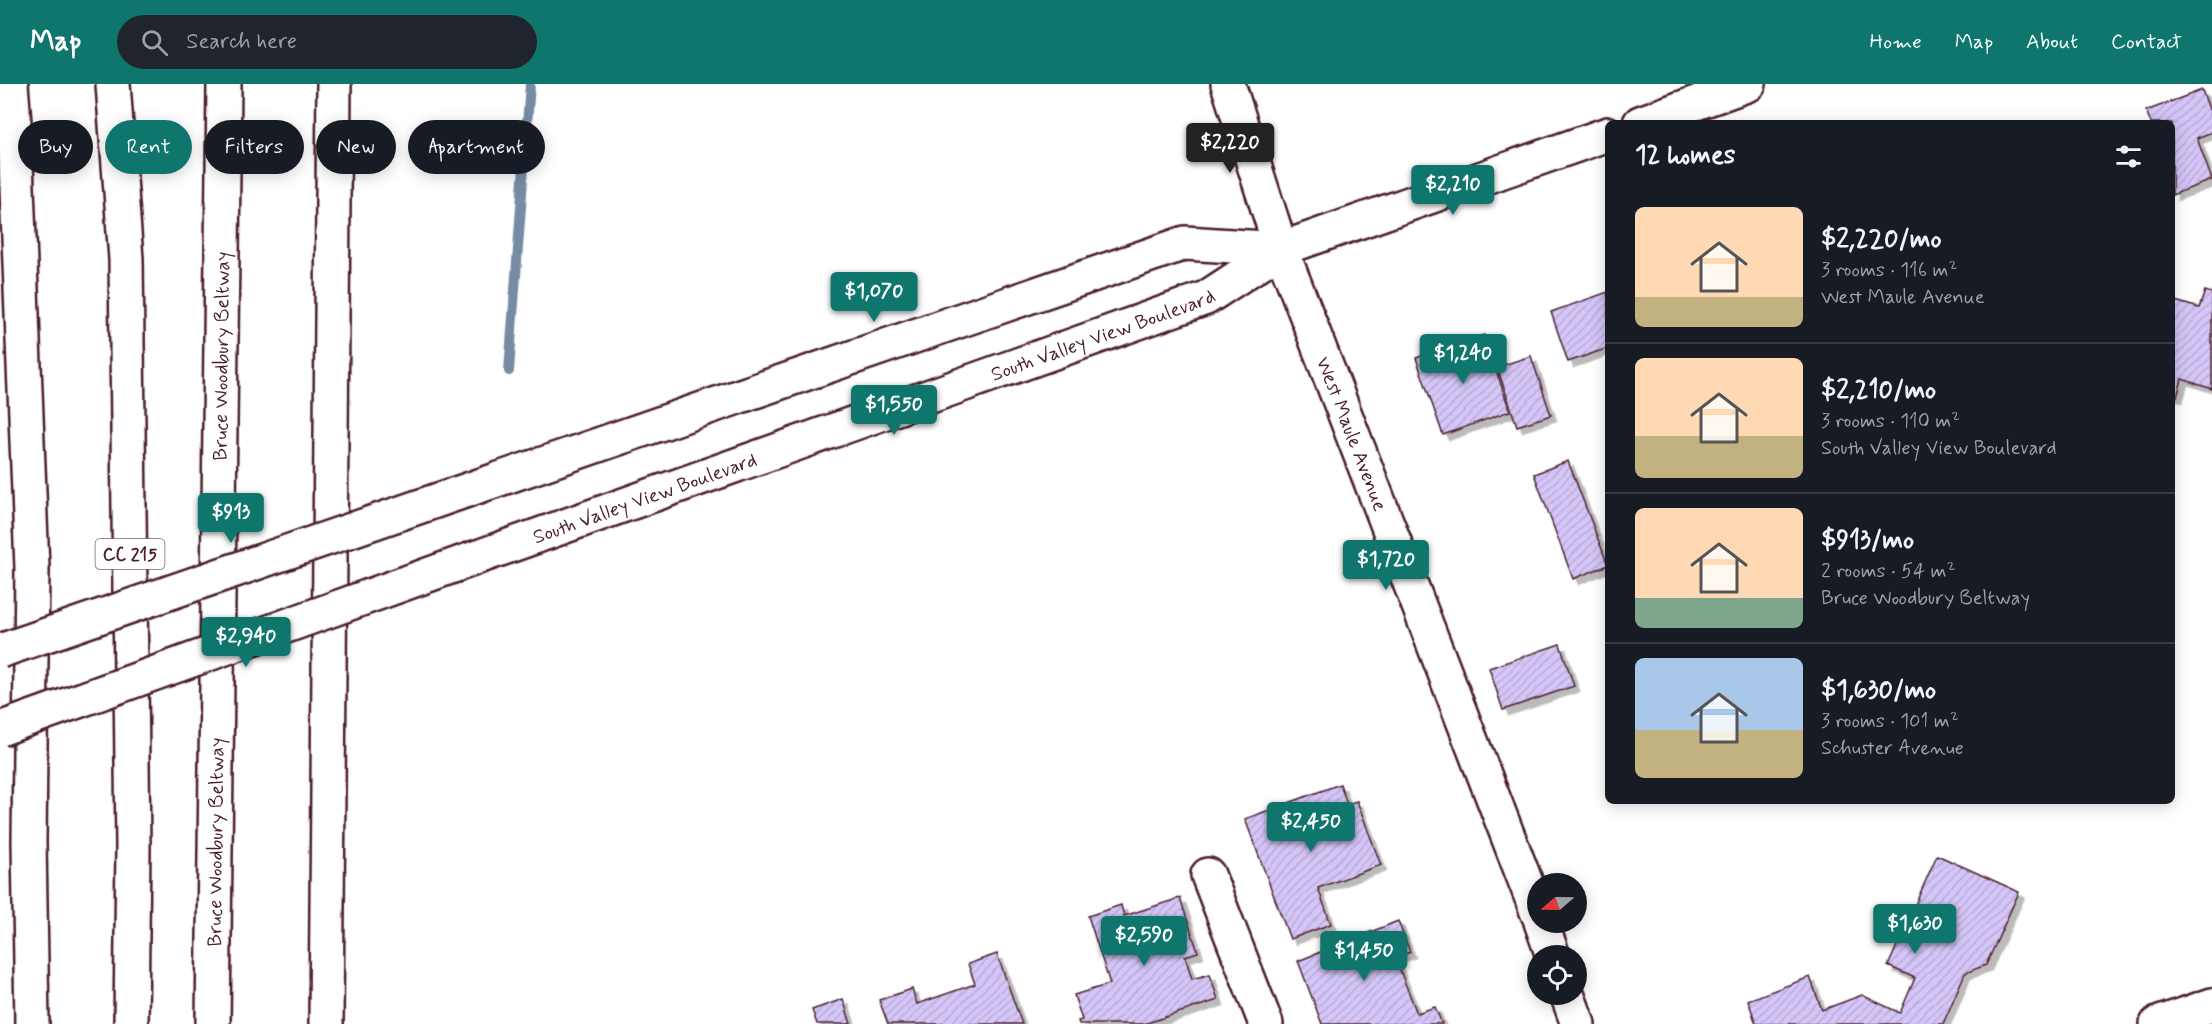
<!DOCTYPE html>
<meta charset="utf-8">
<style>
body{margin:0;font-family:Mynerve,sans-serif;background:#20242c;color:#f1f3f6;height:100vh;display:flex;flex-direction:column;font-size:22px;white-space:nowrap}
*{box-sizing:border-box;margin:0}
p{font-size:20px;color:#9ea1a6}
.icon{flex:none;width:33px;height:33px;fill:none;stroke:currentColor;stroke-width:2;stroke-linecap:round;stroke-linejoin:round}
.map{position:relative;flex:1;overflow:hidden}
.panel{position:absolute;left:1605px;top:36px;width:570px;height:684px;display:flex;flex-direction:column;background:#171b24;border-radius:9px;box-shadow:0 3px 15px #0003}
.panel>*{flex:none}
.top-card{position:absolute;left:18px;top:36px;width:570px;height:54px;display:flex;gap:12px}
.needle{width:39px;rotate:250deg}
.tools{position:absolute;left:1527px;top:789px;display:grid;gap:12px}
.tools a{display:grid;place-items:center;width:60px;height:60px;border-radius:50%;background:#171b24;box-shadow:0 3px 15px #0003;font-size:30px}
.price{position:absolute;translate:-50% -51px;padding:0 14px;border-radius:6px;background:#0f766e;color:#fff;font-size:20px;line-height:39px;filter:drop-shadow(0 2px 3px #0008)}
.price::after{content:'';position:absolute;left:50%;top:36px;width:18px;height:14px;margin-left:-9px;background:inherit;clip-path:polygon(0 0,100% 0,50% 100%)}
.price.current{background:#222;color:#fff}
ul{padding:0;list-style:none}
li{display:flex;align-items:center;gap:18px;height:150px;padding:0 30px}
li+li{border-top:2px solid #363941}
li span{display:grid;place-items:center;flex:none;width:168px;height:120px;border-radius:9px;color:#555}
li>.icon{margin-inline-start:auto}
span .icon{width:72px;height:72px;fill:#fffc;stroke-width:1}
li b{font-size:26px}
h2{display:flex;justify-content:space-between;align-items:center;height:72px;padding:0 30px;font-size:26px}
.chip{padding:0 21px;border-radius:27px;background:#171b24;box-shadow:0 3px 15px #0003;font-size:21px;line-height:54px}
.chip.current{background:#0f766e;color:#fff}
header{display:flex;align-items:center;gap:36px;box-sizing:border-box;height:84px;padding:0 30px;background:#0f766e;color:#fff}
header strong{font-size:28px}
nav{display:flex;gap:33px;margin-inline-start:auto;font-size:21px}
.search{width:420px;height:54px;background:#20242c;display:flex;align-items:center;gap:15px;box-sizing:border-box;padding:0 21px;border-radius:33px;color:#9ea1a6;font-size:22px}
.map>svg:first-child{display:block}
</style>
<header>
<strong>Map</strong>
<div class="search"><svg class="icon" aria-label="search" viewBox="0 0 24 24"><circle cx="10" cy="10" r="6"/><path d="M15 15l6 6"/></svg>Search here</div>
<nav><a>Home</a><a>Map</a><a>About</a><a>Contact</a></nav>
</header>
<div class="map">
<svg width="2212" height="940" viewBox="0 0 2212 940">
<defs>
<pattern id="building-hatch" width="6" height="6" patternUnits="userSpaceOnUse" patternTransform="scale(1.5)"><rect width="6" height="6" fill="#d5c6f8"/><path d="M-1 1l2-2M0 6l6-6M5 7l2-2" fill="none" stroke="#b8aad5"/></pattern>
<filter id="shadow"><feDropShadow dx="5.5" dy="5.5" stdDeviation="0" flood-color="#0004"/></filter>
</defs>
<rect width="100%" height="100%" fill="#fff"/>
<filter id="ink" filterUnits="userSpaceOnUse"><feTurbulence type="fractalNoise" baseFrequency=".0167" numOctaves="2"/><feDisplacementMap in="SourceGraphic" scale="12" xChannelSelector="R" yChannelSelector="G"/><feConvolveMatrix kernelMatrix="1 2 1 2 8 2 1 2 1" color-interpolation-filters="sRGB"/></filter>
<g filter="url(#ink)">
<g fill="none" stroke-linecap="round" stroke-linejoin="round">
<path stroke="#768ca4" stroke-width="10" d="M509,287L530,0"/>
</g>
<g fill="url(#building-hatch)" stroke="#4a1f2b" stroke-width="1.5" filter="url(#shadow)">
<path d="M2202,6L2212,33V48L2197,54L2212,96L2172,111V39H2151L2146,27Z"/>
<path d="M2205,207L2212,209V305L2182,295L2177,313L2172,312V216L2199,224Z"/>
<path d="M1608,208V264L1568,278L1551,228Z"/>
<path d="M1484,251L1510,327L1443,351L1416,274Z"/>
<path d="M1531,272L1551,331L1517,342L1497,283Z"/>
<path d="M1568,377L1608,481L1573,495L1534,390Z"/>
<path d="M1560,560L1574,602L1503,626L1489,584Z"/>
<path d="M1340,700L1347,720L1357,717L1381,781L1318,804L1331,840L1290,855L1245,735Z"/>
<path d="M1937,771L2019,808L1986,881L1965,889L1943,940H1756L1748,916L1810,893L1822,926L1862,911L1900,929L1915,894L1888,882Z"/>
<path d="M1180,814L1198,868L1185,872L1192,895L1210,890L1218,916L1144,940H1079L1078,937L1082,936L1074,911L1110,900L1088,832L1121,821L1124,832Z"/>
<path d="M1398,837L1410,868L1395,874L1417,929L1435,923L1442,940H1322L1298,877Z"/>
<path d="M997,870L1022,940H888L879,916L912,905L917,920L975,900L968,880Z"/>
<path d="M843,915L851,940H817L812,926Z"/>
</g>
<g fill="none" stroke-linecap="round" stroke-linejoin="round">
<g stroke="#4a1f2b" stroke-width="38">
<g id="street">
<path d="M1228,0L1281,165"/>
<path d="M1208,791L1266,940"/>
<path d="M2157,940L2212,921"/>
</g>
</g>
<g stroke="#4a1f2b" stroke-width="38">
<g id="secondary">
<path d="M1640,39L1749,0"/>
<path id="s1" d="M1281,165L1538,830"/>
<path d="M479,402L1185,159L1281,165"/>
<path id="s2" d="M475,474L1206,214L1281,165L1608,50"/>
<path d="M1541,838L1553,872"/>
<path d="M1567,910L1578,940"/>
</g>
</g>
<g stroke="#4a1f2b" stroke-width="38">
<g id="highway">
<path d="M11,0L15,52L32,484L29,758L32,940"/>
<path d="M113,0L126,175L133,763L131,940"/>
<path id="s3" d="M213,940L224,0"/>
<path d="M326,940L334,0"/>
</g>
</g>
<use href="#street" stroke="#fff" stroke-width="33"/>
<use href="#secondary" stroke="#fff" stroke-width="33"/>
<use href="#highway" stroke="#fff" stroke-width="33"/>
<g stroke="#4a1f2b" stroke-width="38" stroke-linecap="butt">
<g id="secondary-bridge">
<path d="M0,567L479,402"/>
<path d="M0,645L475,474"/>
</g>
</g>
<use href="#secondary-bridge" stroke="#fff" stroke-width="33"/>
</g>
</g>
<g text-anchor="middle" stroke-width="5" stroke-linejoin="round" paint-order="stroke">
<rect fill="#fff" stroke="#80626b" stroke-width="1.5" x="95.5" y="455" width="69" height="30" rx="4.5"/>
<g font-size="18" font-weight="bold" fill="#4a1f2b">
<text x="130" y="476">CC 215</text>
</g>
<g font-size="20" fill="#4a1f2b" stroke="#fff">
<text dy="7" stroke="none"><textPath href="#s2" startOffset="666">South Valley View Boulevard</textPath></text>
<text dy="7" stroke="none"><textPath href="#s3" startOffset="668">Bruce Woodbury Beltway</textPath></text>
<text dy="7" stroke="none"><textPath href="#s1" startOffset="198">West Maule Avenue</textPath></text>
<text dy="7" stroke="none"><textPath href="#s2" startOffset="180">South Valley View Boulevard</textPath></text>
<text dy="7" stroke="none"><textPath href="#s3" startOffset="182">Bruce Woodbury Beltway</textPath></text>
</g>
</g>
</svg>
<div class="tools">
<a><svg class="needle" viewBox="-14 -14 28 28"><path d="M0-13l5 13h-10z" fill="#e53935"/><path d="M0 13l5-13h-10z" fill="#9ea1a6"/></svg></a>
<a><svg class="icon" aria-label="locate" viewBox="0 0 24 24"><circle cx="12" cy="12" r="6"/><path d="M12 2v4M12 18v4M2 12h4M18 12h4"/></svg></a>
</div>
<b class="price current" style="left:1230px;top:90px">$2,220</b>
<b class="price" style="left:1453px;top:132px">$2,210</b>
<b class="price" style="left:874px;top:239px">$1,070</b>
<b class="price" style="left:1463px;top:301px">$1,240</b>
<b class="price" style="left:894px;top:352px">$1,550</b>
<b class="price" style="left:231px;top:460px">$913</b>
<b class="price" style="left:1386px;top:507px">$1,720</b>
<b class="price" style="left:246px;top:584px">$2,940</b>
<b class="price" style="left:1311px;top:769px">$2,450</b>
<b class="price" style="left:1915px;top:871px">$1,630</b>
<b class="price" style="left:1144px;top:883px">$2,590</b>
<b class="price" style="left:1364px;top:898px">$1,450</b>
<div class="top-card">
<a class="chip">Buy</a>
<a class="chip current">Rent</a>
<a class="chip">Filters</a>
<a class="chip">New</a>
<a class="chip">Apartment</a>
</div>
<section class="panel">
<h2>12 homes<svg class="icon" aria-label="filters" viewBox="0 0 24 24"><path d="M4 7h16M4 17h16"/><circle cx="9" cy="7" r="2"/><circle cx="15" cy="17" r="2"/></svg></h2>
<ul>
<li><span style="background:linear-gradient(#ffd9b3 75%,#c2b280 0)"><svg class="icon" aria-label="home" viewBox="0 0 24 24"><path d="M3 11l9-7 9 7M6 9v11h12V9"/></svg></span><div><b>$2,220/mo</b><p>3 rooms · 116 m²</p><p>West Maule Avenue</p></div></li>
<li><span style="background:linear-gradient(#ffd9b3 65%,#c2b280 0)"><svg class="icon" aria-label="home" viewBox="0 0 24 24"><path d="M3 11l9-7 9 7M6 9v11h12V9"/></svg></span><div><b>$2,210/mo</b><p>3 rooms · 110 m²</p><p>South Valley View Boulevard</p></div></li>
<li><span style="background:linear-gradient(#ffd9b3 75%,#7fa58c 0)"><svg class="icon" aria-label="home" viewBox="0 0 24 24"><path d="M3 11l9-7 9 7M6 9v11h12V9"/></svg></span><div><b>$913/mo</b><p>2 rooms · 54 m²</p><p>Bruce Woodbury Beltway</p></div></li>
<li><span style="background:linear-gradient(#a9c7e8 60%,#c2b280 0)"><svg class="icon" aria-label="home" viewBox="0 0 24 24"><path d="M3 11l9-7 9 7M6 9v11h12V9"/></svg></span><div><b>$1,630/mo</b><p>3 rooms · 101 m²</p><p>Schuster Avenue</p></div></li>
</ul>
</section>
</div>
